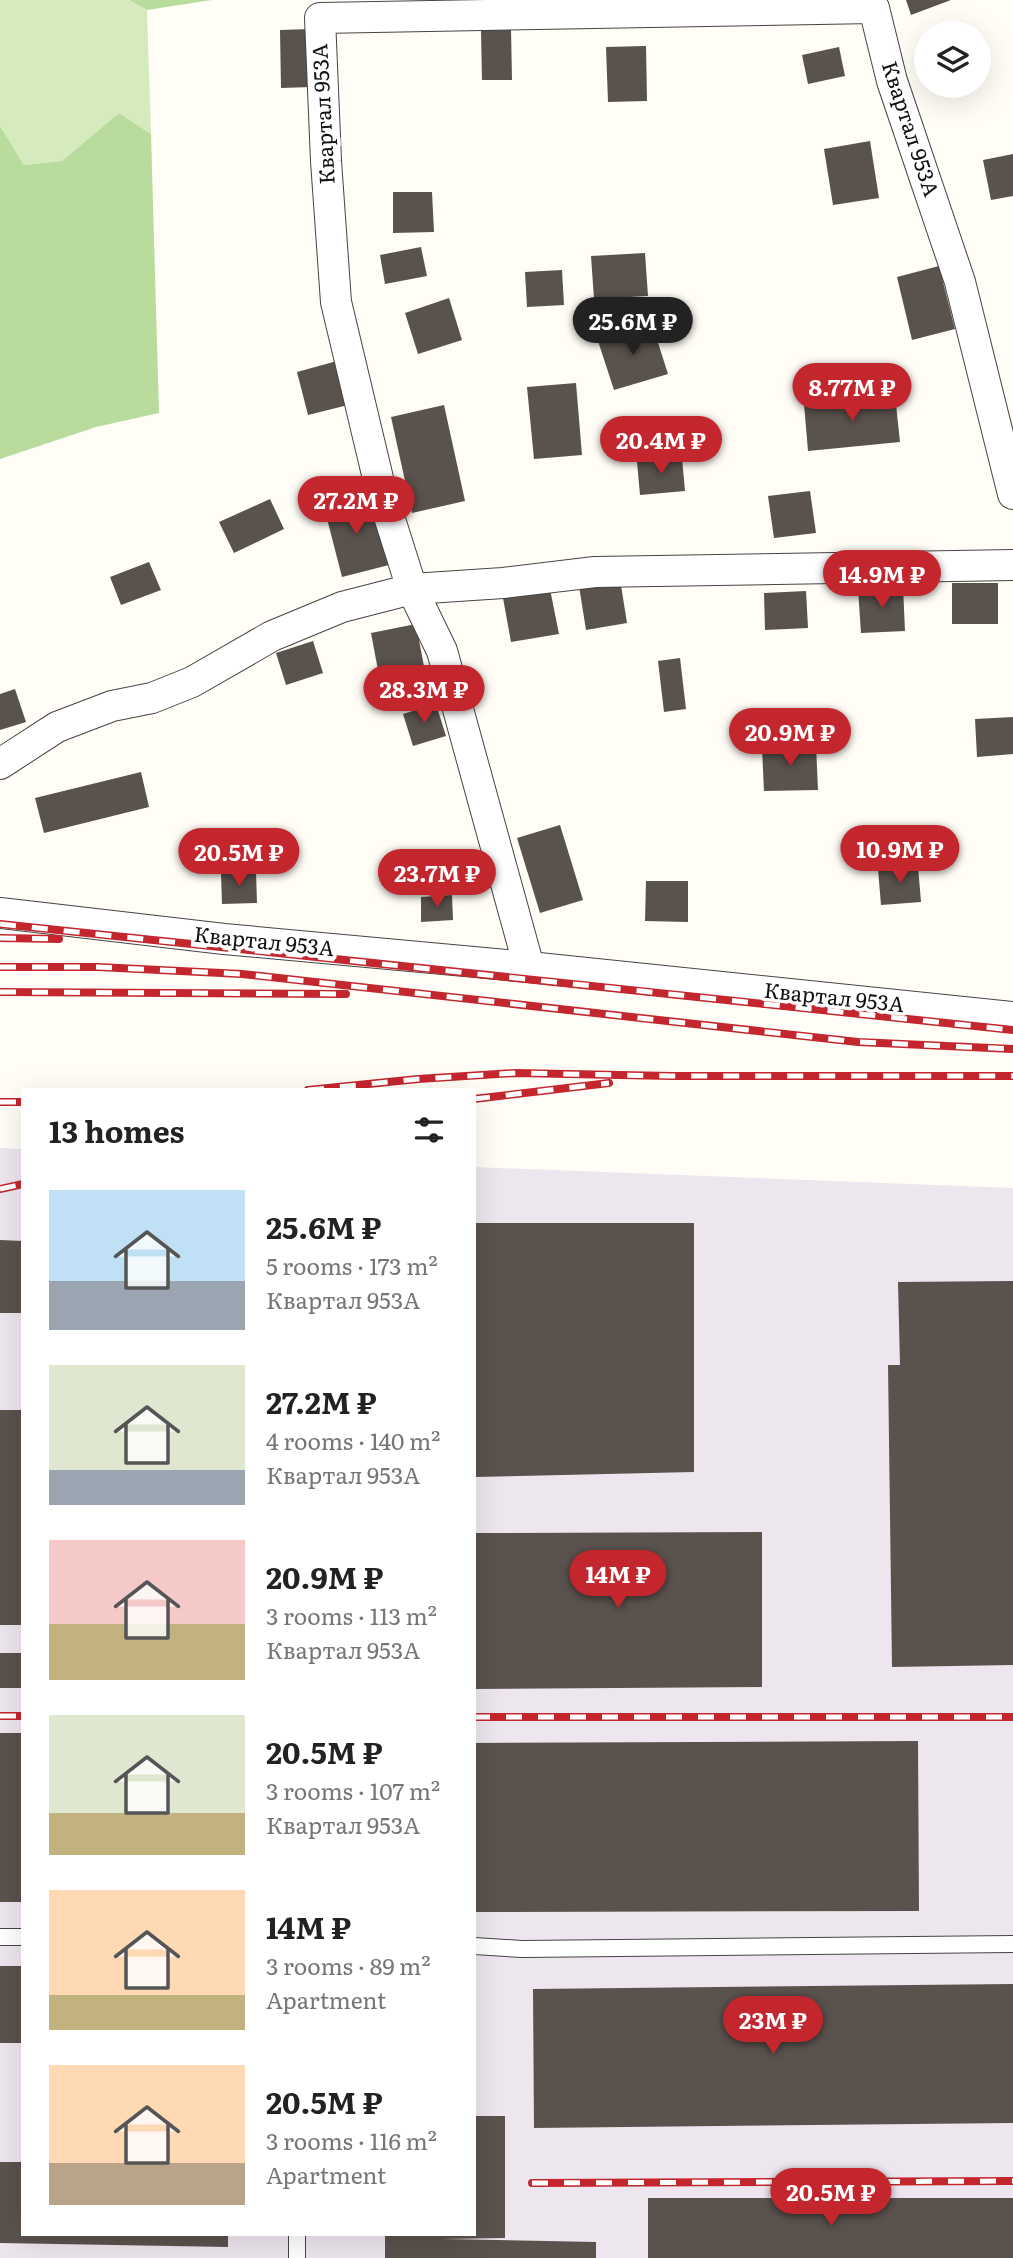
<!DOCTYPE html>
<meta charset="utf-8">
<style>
body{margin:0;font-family:Literata,serif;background:#f6f6f6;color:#222;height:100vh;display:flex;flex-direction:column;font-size:26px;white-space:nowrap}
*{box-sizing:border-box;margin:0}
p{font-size:23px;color:#767676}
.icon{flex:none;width:38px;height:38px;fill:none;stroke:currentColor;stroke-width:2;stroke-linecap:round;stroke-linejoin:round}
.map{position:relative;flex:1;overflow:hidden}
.sheet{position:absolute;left:21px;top:1088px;width:455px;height:1148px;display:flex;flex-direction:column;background:#fff;border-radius:0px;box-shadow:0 7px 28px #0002}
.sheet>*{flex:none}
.fabs{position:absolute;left:914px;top:21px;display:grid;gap:14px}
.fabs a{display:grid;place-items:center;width:77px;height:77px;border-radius:50%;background:#fff;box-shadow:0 7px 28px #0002;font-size:35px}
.price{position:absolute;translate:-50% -60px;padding:0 16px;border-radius:24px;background:#c4262e;color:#fff;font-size:23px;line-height:46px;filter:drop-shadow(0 2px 4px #0008)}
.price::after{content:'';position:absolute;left:50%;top:42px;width:21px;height:16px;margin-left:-10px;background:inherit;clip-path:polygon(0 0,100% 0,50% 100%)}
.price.current{background:#222;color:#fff}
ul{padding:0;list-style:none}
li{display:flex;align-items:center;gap:21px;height:175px;padding:0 28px}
li span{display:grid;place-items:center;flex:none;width:196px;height:140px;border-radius:0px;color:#555}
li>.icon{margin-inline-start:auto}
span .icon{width:84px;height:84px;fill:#fffc;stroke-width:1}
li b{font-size:30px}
h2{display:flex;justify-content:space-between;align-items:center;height:84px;padding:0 28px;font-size:30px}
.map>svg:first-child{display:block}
</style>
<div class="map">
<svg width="1013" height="2258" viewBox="0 0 1013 2258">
<rect width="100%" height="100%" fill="#fffdf5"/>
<path fill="#eee6ef" d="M0,1148L23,1149V2235H474V1167L1013,1188V2258H0Z"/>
<path fill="#d5ebbd" d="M0,0H129L147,10L151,134L119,113L62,161L24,165L0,126Z"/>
<g fill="#b9dc9c">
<path d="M129,0H212L147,10Z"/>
<path d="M119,113L151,134L159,413L96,427L0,459V126L24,165L62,161Z"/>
</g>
<g fill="#5a524d">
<path d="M906,0H951L911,15Z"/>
<path d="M310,29L312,87L281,88L280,30Z"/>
<path d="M511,29L512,80H482L481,30Z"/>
<path d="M646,46L647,101L608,102L606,47Z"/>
<path d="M839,47L845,76L808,84L802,55Z"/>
<path d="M870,141L879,198L833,205L824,149Z"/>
<path d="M1013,154V196L991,200L983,160Z"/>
<path d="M393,192H432L434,232L393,233Z"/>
<path d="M421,247L427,276L385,284L380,255Z"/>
<path d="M645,253L648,296L594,299L591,256Z"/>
<path d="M939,266L955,329L912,340L897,277Z"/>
<path d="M562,270L564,305L527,307L525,272Z"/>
<path d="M449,298L462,340L418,354L405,313Z"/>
<path d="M652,324L668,374L614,390L598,341Z"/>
<path d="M337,361L348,405L308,415L297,372Z"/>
<path d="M576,383L582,455L534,459L527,387Z"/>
<path d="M895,395L900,442L808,451L804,404Z"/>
<path d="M444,405L465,501L412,513L391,417Z"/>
<path d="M682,458L685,491L640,495L637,462Z"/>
<path d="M810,491L816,533L774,538L768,496Z"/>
<path d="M371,495L389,565L342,577L324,507Z"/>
<path d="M270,499L284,529L234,553L219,522Z"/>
<path d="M149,562L161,590L121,605L110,577Z"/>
<path d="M620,579L627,623L586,630L579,586Z"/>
<rect x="952" y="583" width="46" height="41"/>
<path d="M903,586L905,631L861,633L858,589Z"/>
<path d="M550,589L559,634L511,642L503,598Z"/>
<path d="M806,591L808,628L765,630L764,593Z"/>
<path d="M416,624L426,677L381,686L371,633Z"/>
<path d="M313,641L323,673L286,685L276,653Z"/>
<path d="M680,658L686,709L664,712L658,661Z"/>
<path d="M15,689L26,722L0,730V694Z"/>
<path d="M436,704L446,736L413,746L403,714Z"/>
<path d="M1013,717V754L977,757L975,719Z"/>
<path d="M816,745L818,790L764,791L762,748Z"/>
<path d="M141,772L149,807L44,833L35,798Z"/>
<path d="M560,825L583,900L540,913L517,838Z"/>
<path d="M487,852L497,886L468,894L458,860Z"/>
<path d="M918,866L921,902L881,905L878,869Z"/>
<path d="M256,872L257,903L222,904L221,874Z"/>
<path d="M646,881H688V922L645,921Z"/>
<path d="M452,895L453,920L421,922V897Z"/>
<path d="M474,1223H694V1472L474,1477Z"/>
<path d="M0,1240L23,1241V1313H0Z"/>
<path d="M1013,1281V1665L892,1667L888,1365H900L898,1282Z"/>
<rect x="0" y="1410" width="23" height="215"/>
<path d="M762,1532V1687L474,1689V1533Z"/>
<rect x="0" y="1653" width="23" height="35"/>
<rect x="0" y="1733" width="23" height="169"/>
<path d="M918,1741L919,1911L474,1912V1743Z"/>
<rect x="0" y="1966" width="23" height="77"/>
<path d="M1013,1984V2123L534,2128L533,1989Z"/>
<path d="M474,2116H505V2238L443,2239L596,2242V2258H385V2235H474Z"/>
<path d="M0,2162H23V2235H228V2247L0,2243Z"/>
<rect x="648" y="2198" width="365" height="60"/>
</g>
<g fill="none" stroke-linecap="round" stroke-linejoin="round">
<g stroke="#444" stroke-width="18">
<g id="lane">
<path d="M0,1937H23"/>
<path d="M474,1946L522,1949L1013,1944"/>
<path d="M297,2235V2258"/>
</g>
</g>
<g stroke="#444" stroke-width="32">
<g id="street">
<path d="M0,764L57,727L112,706L152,698L192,682L272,636L342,607L412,589L503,583L595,572L1013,565"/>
<path d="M0,913L224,939L529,967L1013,1017"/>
<path d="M529,967L442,651L412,589L381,491L336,302L326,161L320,18L874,8L892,81L960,282L1013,494"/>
</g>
</g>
<use href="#lane" stroke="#fff" stroke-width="16"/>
<use href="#street" stroke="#fff" stroke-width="30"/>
<g stroke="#c4262e" stroke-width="8">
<g id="rail">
<path d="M0,924L1013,1030"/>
<path d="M0,938L59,939"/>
<path d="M0,967H98L242,974L858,1042L1013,1049"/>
<path d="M0,992L346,994"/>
<path d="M308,1090L418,1079L516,1073L672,1076H1013"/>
<path d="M474,1099L609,1083"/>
<path d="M0,1102H23"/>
<path d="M0,1189L23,1184"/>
<path d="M0,1716H23"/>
<path d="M474,1717H1013"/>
<path d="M532,2183L1013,2181"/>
</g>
</g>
<use href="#rail" stroke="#fff" stroke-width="5" stroke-dasharray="16" stroke-linecap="butt"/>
</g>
<g text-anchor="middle" stroke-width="7" stroke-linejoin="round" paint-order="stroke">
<g font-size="21" fill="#111" stroke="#fff">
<text transform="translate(324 114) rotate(-93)" y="7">Квартал 953А</text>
<text transform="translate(910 129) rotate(72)" y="7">Квартал 953А</text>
<text transform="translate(264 942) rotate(6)" y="7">Квартал 953А</text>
<text transform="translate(834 998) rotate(6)" y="7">Квартал 953А</text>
</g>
</g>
</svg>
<div class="fabs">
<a><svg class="icon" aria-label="layers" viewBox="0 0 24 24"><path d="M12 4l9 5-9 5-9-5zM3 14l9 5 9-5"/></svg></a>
</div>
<b class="price current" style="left:633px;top:357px">25.6M ₽</b>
<b class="price" style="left:852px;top:423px">8.77M ₽</b>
<b class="price" style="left:661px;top:476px">20.4M ₽</b>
<b class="price" style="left:356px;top:536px">27.2M ₽</b>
<b class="price" style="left:882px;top:610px">14.9M ₽</b>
<b class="price" style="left:424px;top:725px">28.3M ₽</b>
<b class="price" style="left:790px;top:768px">20.9M ₽</b>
<b class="price" style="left:900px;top:885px">10.9M ₽</b>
<b class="price" style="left:239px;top:888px">20.5M ₽</b>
<b class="price" style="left:437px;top:909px">23.7M ₽</b>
<b class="price" style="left:618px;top:1610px">14M ₽</b>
<b class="price" style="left:773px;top:2056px">23M ₽</b>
<b class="price" style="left:831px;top:2228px">20.5M ₽</b>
<section class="sheet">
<h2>13 homes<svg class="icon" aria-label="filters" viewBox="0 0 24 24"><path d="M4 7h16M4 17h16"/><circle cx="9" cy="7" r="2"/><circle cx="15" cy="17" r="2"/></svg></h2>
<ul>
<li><span style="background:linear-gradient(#bfe0f5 65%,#9aa5b1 0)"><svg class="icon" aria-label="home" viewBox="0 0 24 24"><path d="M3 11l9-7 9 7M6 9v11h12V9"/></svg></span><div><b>25.6M ₽</b><p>5 rooms · 173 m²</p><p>Квартал 953А</p></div></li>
<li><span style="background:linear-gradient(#dfe7d0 75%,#9aa5b1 0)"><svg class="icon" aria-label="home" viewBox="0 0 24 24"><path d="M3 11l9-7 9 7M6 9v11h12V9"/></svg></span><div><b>27.2M ₽</b><p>4 rooms · 140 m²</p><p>Квартал 953А</p></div></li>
<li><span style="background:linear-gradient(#f6c9c9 60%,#c2b280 0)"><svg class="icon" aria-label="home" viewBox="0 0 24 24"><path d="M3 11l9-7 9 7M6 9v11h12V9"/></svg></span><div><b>20.9M ₽</b><p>3 rooms · 113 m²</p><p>Квартал 953А</p></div></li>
<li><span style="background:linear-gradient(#dfe7d0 70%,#c2b280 0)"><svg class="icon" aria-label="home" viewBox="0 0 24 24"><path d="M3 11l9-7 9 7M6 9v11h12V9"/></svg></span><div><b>20.5M ₽</b><p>3 rooms · 107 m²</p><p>Квартал 953А</p></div></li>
<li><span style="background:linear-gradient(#ffd9b3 75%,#c2b280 0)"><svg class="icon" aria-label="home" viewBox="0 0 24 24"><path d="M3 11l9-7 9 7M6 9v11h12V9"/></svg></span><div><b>14M ₽</b><p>3 rooms · 89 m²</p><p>Apartment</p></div></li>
<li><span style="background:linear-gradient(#ffd9b3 70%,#b9a48a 0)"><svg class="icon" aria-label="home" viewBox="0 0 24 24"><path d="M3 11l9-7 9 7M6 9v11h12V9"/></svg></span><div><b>20.5M ₽</b><p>3 rooms · 116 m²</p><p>Apartment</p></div></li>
</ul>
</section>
</div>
